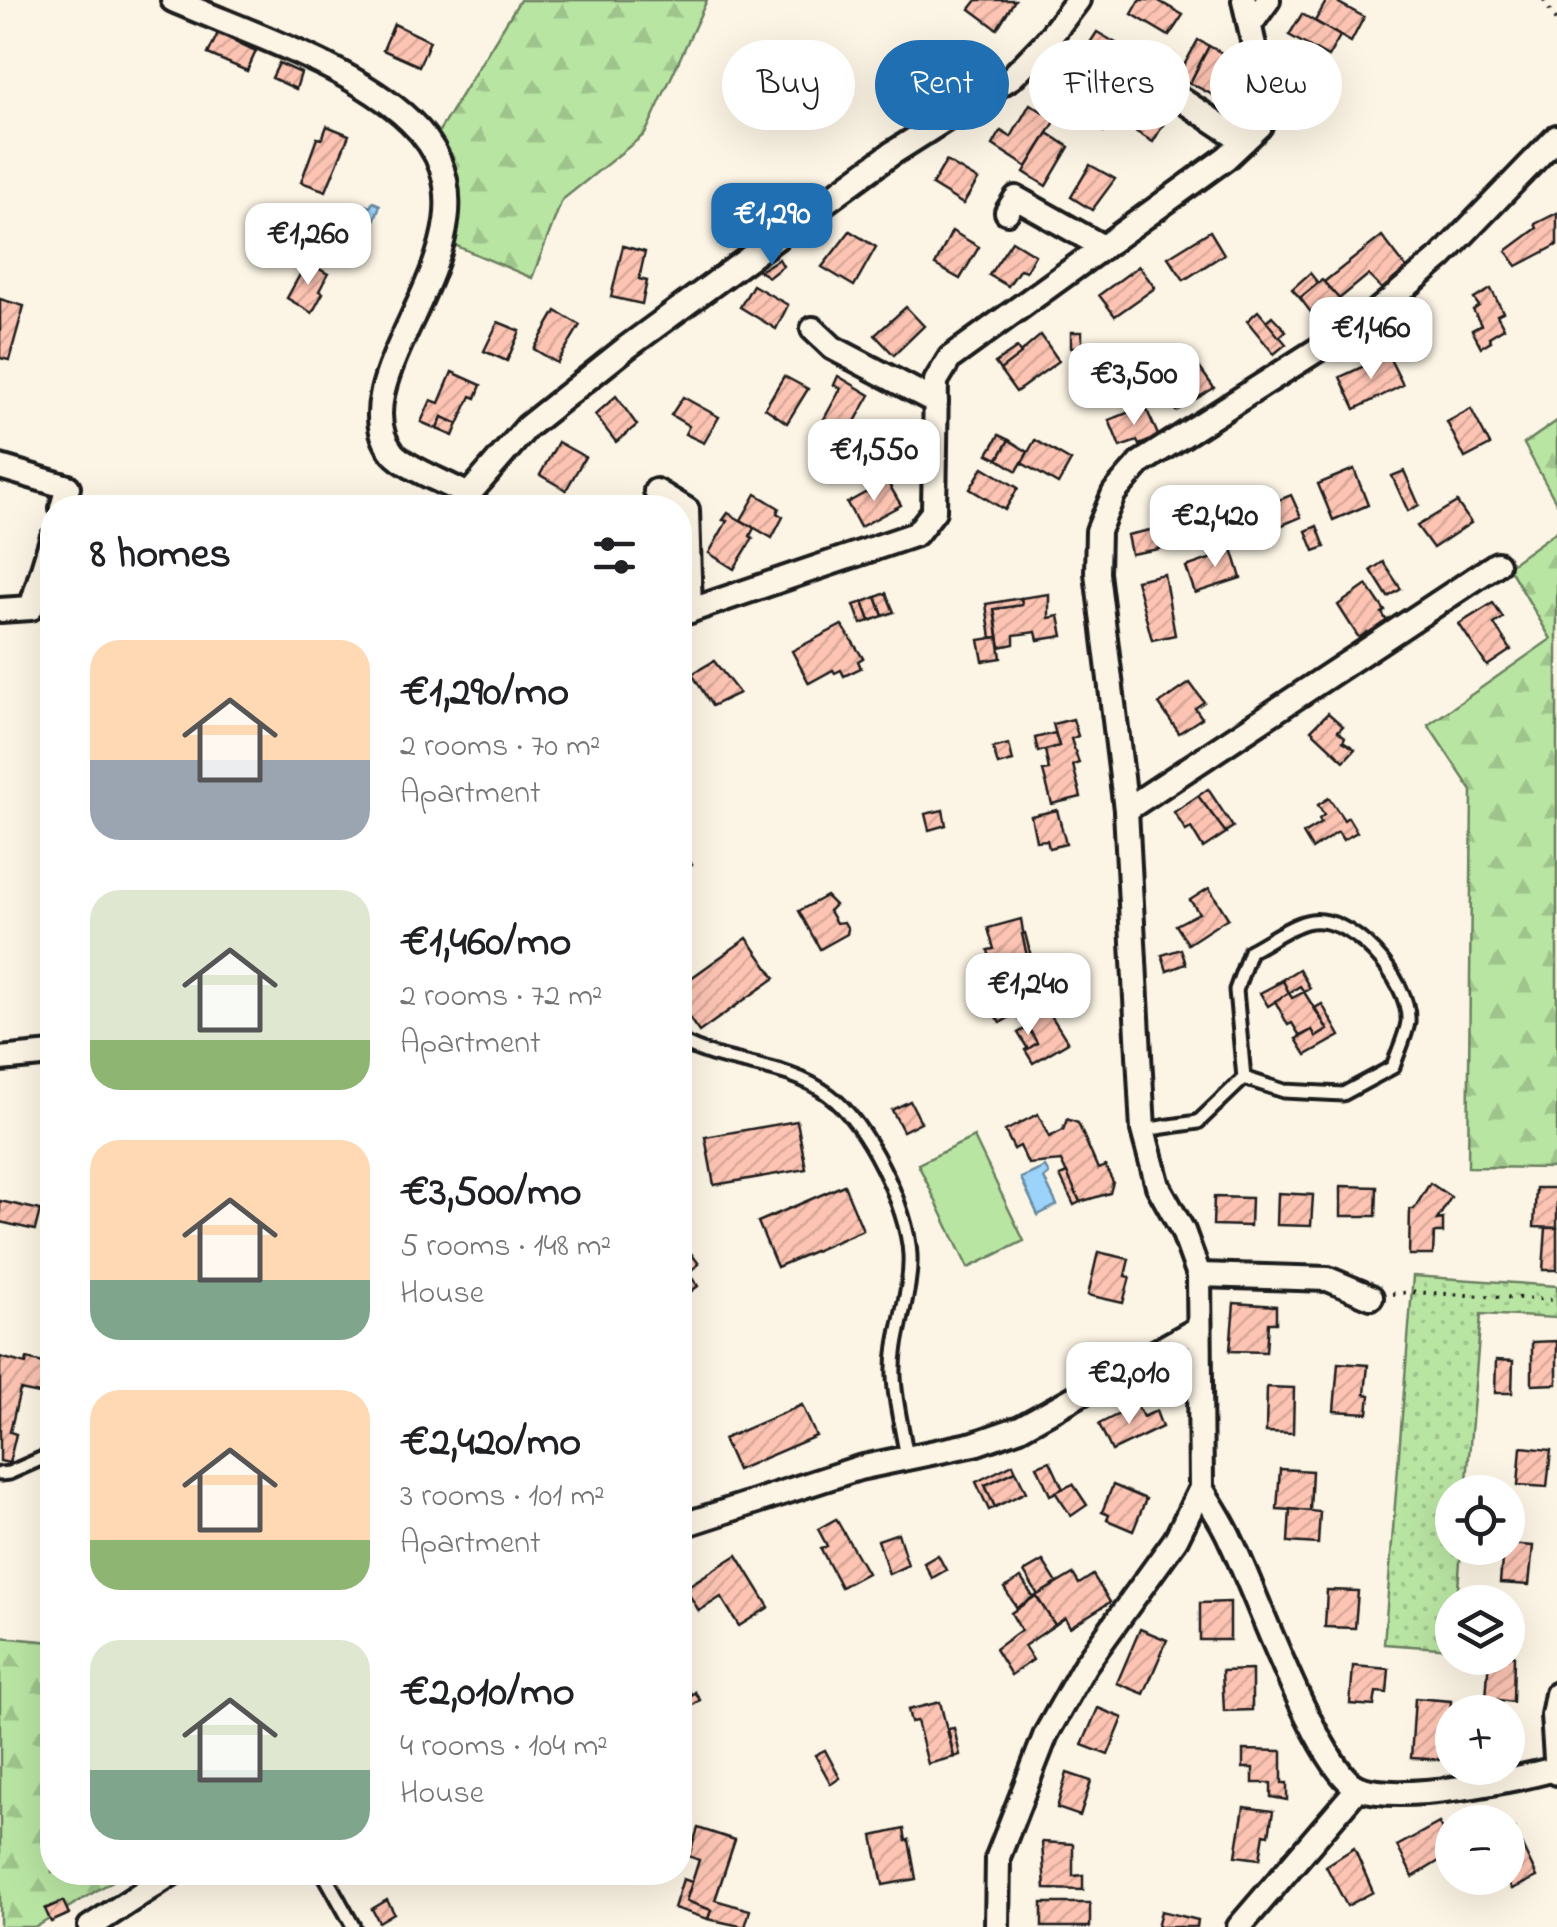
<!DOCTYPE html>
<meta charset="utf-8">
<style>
body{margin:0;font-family:"Indie Flower",sans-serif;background:#f2f2f2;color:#202124;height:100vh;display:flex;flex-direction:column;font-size:38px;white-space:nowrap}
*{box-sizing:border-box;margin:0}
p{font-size:32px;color:#757577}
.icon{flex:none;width:55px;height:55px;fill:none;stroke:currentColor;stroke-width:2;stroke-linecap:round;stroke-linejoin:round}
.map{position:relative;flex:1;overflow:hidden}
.details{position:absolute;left:40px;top:495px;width:652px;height:1390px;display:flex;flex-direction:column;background:#fff;border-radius:40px;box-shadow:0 10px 40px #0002}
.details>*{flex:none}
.top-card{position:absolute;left:722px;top:40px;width:682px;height:90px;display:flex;gap:20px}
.buttons{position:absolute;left:1435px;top:1475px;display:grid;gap:20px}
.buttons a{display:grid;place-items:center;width:90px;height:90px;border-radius:50%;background:#fff;box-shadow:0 10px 40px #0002;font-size:50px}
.price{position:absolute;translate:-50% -85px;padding:0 22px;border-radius:20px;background:#fff;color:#222;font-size:32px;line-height:65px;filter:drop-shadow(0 2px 5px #0008)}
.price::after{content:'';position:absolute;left:50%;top:60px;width:30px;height:22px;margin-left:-15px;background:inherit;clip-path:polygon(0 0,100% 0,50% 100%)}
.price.selected{background:#1f6fb2;color:#fff}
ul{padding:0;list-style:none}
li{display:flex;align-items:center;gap:30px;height:250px;padding:0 50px}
li span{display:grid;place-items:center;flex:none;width:280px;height:200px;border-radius:30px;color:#555}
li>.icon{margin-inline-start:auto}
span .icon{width:120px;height:120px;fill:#fffc;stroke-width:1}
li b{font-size:42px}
h2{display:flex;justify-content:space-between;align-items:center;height:120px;padding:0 50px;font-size:42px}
.pill{padding:0 35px;border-radius:45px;background:#fff;box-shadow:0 10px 40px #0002;font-size:35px;line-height:90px}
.pill.selected{background:#1f6fb2;color:#fff}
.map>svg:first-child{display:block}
</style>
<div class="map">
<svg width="1557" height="1927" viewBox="0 0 1557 1927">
<defs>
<pattern id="forest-firs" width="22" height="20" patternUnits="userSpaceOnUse" patternTransform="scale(2.5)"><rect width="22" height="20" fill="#b9e5a3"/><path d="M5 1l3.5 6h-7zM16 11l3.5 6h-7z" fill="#9ec48c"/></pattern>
<pattern id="park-dots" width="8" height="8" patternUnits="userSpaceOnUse" patternTransform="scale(2.5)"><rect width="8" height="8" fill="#b9e5a3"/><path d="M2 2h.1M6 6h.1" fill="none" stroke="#9ec48c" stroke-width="1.8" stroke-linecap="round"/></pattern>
<pattern id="building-hatch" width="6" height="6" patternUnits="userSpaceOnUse" patternTransform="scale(2.5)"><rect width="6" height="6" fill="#fdc4b3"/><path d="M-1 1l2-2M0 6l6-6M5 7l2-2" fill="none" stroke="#d8a899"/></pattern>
</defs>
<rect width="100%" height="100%" fill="#fcf5e5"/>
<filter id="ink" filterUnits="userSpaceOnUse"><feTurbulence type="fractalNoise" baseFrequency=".01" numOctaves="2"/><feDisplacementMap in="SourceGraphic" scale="20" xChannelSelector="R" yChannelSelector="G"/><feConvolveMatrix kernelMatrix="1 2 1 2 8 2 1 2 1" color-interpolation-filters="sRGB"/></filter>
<g filter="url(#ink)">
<path fill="#b9e5a3" stroke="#6a8060" stroke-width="2.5" d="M974,1137L1024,1241L968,1268L918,1164Z"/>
<g fill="url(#forest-firs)" stroke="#6a8060" stroke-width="2.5">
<path d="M520,0H707L645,134L562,200L532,278L452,244C463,200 461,176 436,136Z"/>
<path d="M1557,421V504L1524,444Z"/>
<path d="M1557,531V1168L1468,1167L1472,791L1428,725L1551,639L1508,566Z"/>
<path d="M0,1637L52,1642V1872L126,1873L36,1927H0Z"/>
</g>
<path fill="url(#park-dots)" stroke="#6a8060" stroke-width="2.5" d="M1413,1276L1557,1286V1318L1481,1314L1466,1492H1452V1548H1461L1457,1602H1452V1649L1384,1644Z"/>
<g fill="#9bd3fa" stroke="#688aa1" stroke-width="2.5">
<path d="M373,202L380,205L366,243L350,237L362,204L370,207Z"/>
<path d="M1045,1167L1049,1174L1044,1178L1057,1205L1038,1215L1021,1178Z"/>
</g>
<g fill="url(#building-hatch)" stroke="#1c1c1c" stroke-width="2.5">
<path d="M977,0H1015L997,29L970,9Z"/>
<path d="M1140,0H1157L1183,15L1169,36L1132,14Z"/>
<path d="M1327,0H1341L1339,3L1364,17L1351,42L1315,21Z"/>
<path d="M1302,14L1340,36L1328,57L1289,35Z"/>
<path d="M394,24L430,41L419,66L383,50Z"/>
<path d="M1097,32L1133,53L1120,75L1084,52Z"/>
<path d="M218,33L256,51L247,71L208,54Z"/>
<path d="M1198,40L1209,46L1190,83L1178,76Z"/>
<path d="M1209,46L1233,59L1213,95L1190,83Z"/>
<path d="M279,63L301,73L296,89L272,78Z"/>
<path d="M1090,91L1107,100L1093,125L1076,116Z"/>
<path d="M1130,98L1166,120L1153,142L1117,120Z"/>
<path d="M1107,100L1118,108L1104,132L1093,125Z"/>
<path d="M1030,104L1056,120L1027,167L993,145L1001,131L1011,137Z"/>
<path d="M327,126L349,135L326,191L301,182L317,138L322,139Z"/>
<path d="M1048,133L1069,147L1046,186L1024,172Z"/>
<path d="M946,161L978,180L963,204L932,185Z"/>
<path d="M1090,165L1115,179L1092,210L1071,197Z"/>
<path d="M1557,213V245L1517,266L1506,251L1537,228L1535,224Z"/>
<path d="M850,231L876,247L854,286L822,267Z"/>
<path d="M952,231L979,247L960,279L935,265Z"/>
<path d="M1210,231L1224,254L1184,280L1168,257Z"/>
<path d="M1382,236L1408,270L1382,289L1368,275L1339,299L1324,282Z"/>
<path d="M1012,241L1035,255L1026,271L1020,269L1008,286L989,275Z"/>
<path d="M623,246L645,252L639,279L647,281L642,304L611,297Z"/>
<path d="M779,259L783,266L769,277L759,271Z"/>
<path d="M307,262L328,274L319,291L323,293L312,313L287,298Z"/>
<path d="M1139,266L1155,288L1115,316L1099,295Z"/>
<path d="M1310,273L1318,283L1300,298L1292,289Z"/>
<path d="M1322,280L1351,312L1326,332L1300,298Z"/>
<path d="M753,285L788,305L776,329L740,307Z"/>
<path d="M1491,289L1503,312L1497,315L1504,328L1489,337L1491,341L1481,347L1472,330L1481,325L1473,310L1479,306L1474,299Z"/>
<path d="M0,299L24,306L9,360L0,358Z"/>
<path d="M906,307L924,326L894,355L875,335Z"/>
<path d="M556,311L580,325L557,363L534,349Z"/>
<path d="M1258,311L1286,344L1274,354L1247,321Z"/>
<path d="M1272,316L1286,331L1279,337L1266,321Z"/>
<path d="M498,322L520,331L507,361L484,351Z"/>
<rect x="1071" y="332" width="11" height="15"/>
<path d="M1041,335L1059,361L1016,392L1000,370Z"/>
<path d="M1017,348L1021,354L1000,370L995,363Z"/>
<path d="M1388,355L1403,385L1355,409L1340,377Z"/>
<path d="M1199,367L1214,388L1176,411L1162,390Z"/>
<path d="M452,372L481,385L476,398L471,396L458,424L442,417L437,429L421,422L431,400L439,403Z"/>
<path d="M784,376L808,389L787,423L765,408Z"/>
<path d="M838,376L870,395L849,432L824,419L841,388L834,385Z"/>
<path d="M616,396L637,425L616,442L595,415Z"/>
<path d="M683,397L719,417L704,443L685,434L689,426L671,415Z"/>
<path d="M1145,406L1159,437L1139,445L1137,441L1120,447L1109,420Z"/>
<path d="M1471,409L1490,445L1465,458L1447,422Z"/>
<path d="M442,417L458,424L453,436L437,429Z"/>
<path d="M999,435L1009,440L998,459L988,454Z"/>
<path d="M1009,440L1028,452L1017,471L998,459Z"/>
<path d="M1035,440L1071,461L1058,484L1022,463Z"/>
<path d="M558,442L585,457L566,490L540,475Z"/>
<path d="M842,448L851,452L841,470L832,464Z"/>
<path d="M983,467L1018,488L1005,510L970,489Z"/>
<path d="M1354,469L1368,505L1333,520L1318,484Z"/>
<path d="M1404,471L1419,505L1408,511L1392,476Z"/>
<path d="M887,481L901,505L860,527L847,503Z"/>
<path d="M756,494L779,508L777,513L783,517L772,538L741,520Z"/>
<path d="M1291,495L1301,517L1254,537L1245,514Z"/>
<path d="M1457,502L1471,523L1433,548L1417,526Z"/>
<path d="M728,513L754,528L750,536L753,538L734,569L709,553L727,521L723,520Z"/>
<path d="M1317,526L1325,547L1314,551L1306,531Z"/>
<path d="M1155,529L1159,549L1131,554L1127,535Z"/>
<path d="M1230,542L1241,578L1195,593L1186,567L1218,556L1215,546Z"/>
<path d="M1383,562L1401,589L1388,597L1371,570Z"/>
<path d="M1164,574L1175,635L1152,640L1136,580Z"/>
<path d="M1367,585L1385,611L1382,613L1388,623L1369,636L1367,632L1359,638L1338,605Z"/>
<path d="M886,593L894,612L883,616L876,597Z"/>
<path d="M1049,594V618L1059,616L1063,636L1038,640L1036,632L1014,635V644L1000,647L994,609L1022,605L1021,598Z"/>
<path d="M876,597L883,616L870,621L863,602Z"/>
<path d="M1021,598L1022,605L994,609L998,637L991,638L986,604Z"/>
<path d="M863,602L870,621L861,624L854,605Z"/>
<path d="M1493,603L1503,618L1494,624L1511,650L1487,666L1459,624Z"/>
<path d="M842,625L863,658L858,661L861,668L844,676L841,670L835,673L833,670L809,683L792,651Z"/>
<path d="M998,637L1001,658L983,661L979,640Z"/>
<path d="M714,661L739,693L712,706L692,674Z"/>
<path d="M1190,683L1204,702L1195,708L1202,718L1179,733L1159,704Z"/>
<path d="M1328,713L1343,726L1338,731L1345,737L1343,741L1355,749L1344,761L1311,730Z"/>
<path d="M1073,719L1078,736L1071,739L1079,763L1073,765L1081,797L1052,804L1043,771L1049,770L1045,750L1059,746L1053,724Z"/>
<path d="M1055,733L1059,746L1038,752L1035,738Z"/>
<path d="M1009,744L1013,761L998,765L993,748Z"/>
<path d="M1208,789L1233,827L1225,832L1198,796Z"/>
<path d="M1198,796L1226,833L1203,848L1191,828L1186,831L1174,812Z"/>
<path d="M1329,798L1344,820L1348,817L1357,832L1343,840L1338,832L1312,849L1303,834L1321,823L1319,819L1324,815L1318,805Z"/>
<path d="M943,810L946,825L929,830L925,814Z"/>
<path d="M1057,810L1066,844L1049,848L1047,840L1036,841L1031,816Z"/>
<path d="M680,843L692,865L680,872Z"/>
<path d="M1209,888L1228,918L1188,944L1176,925L1199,913L1190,900Z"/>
<path d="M826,896L835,905L829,911L836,923L844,922L848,929L847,934L820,949L799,911Z"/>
<path d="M1021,919L1027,956L992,966L988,950L994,949L988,928Z"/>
<path d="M1025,933L1034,968L1010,975L1007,963L1027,956L1022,934Z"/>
<path d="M747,938L775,978L699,1032L680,1005V986Z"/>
<path d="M1181,949L1186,964L1167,971L1162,955Z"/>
<path d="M1299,969L1310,988L1304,992L1300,986L1289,993L1283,981L1275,984Z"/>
<path d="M1283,981L1289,993L1268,1006L1260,993Z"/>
<path d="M1031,984L1068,1042L1033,1063L1025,1050L1037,1043L1022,1017L1018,1019L1006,999Z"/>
<path d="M1304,992L1328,1030L1316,1037L1312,1030L1300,1036L1292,1023L1288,1025L1275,1001L1289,993L1292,998Z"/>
<path d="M1006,999L1015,1014L1000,1023L991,1009Z"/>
<path d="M1322,1004L1340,1036L1306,1055L1296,1039L1312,1030L1316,1037L1328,1030L1315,1008Z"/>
<path d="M1028,1027L1037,1043L1028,1049L1018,1033Z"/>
<path d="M910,1101L921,1122L903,1131L892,1110Z"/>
<path d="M1038,1114L1049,1137L1063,1130L1067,1119L1078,1123L1098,1169L1105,1166L1113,1182L1110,1193L1080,1202L1061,1161L1028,1164L1020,1146L1014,1149L1005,1131Z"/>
<path d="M797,1121L806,1169L714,1185L705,1137Z"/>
<path d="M1067,1173L1080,1202L1074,1205L1060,1176Z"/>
<path d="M1430,1183L1451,1197L1437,1220L1443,1219V1233H1434L1433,1255H1409L1410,1209H1414Z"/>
<path d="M844,1185L863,1230L777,1267L758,1222Z"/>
<path d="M1341,1186L1377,1187L1376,1216H1341Z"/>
<path d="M1536,1188H1557V1228L1534,1227Z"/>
<path d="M1278,1193L1313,1195L1311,1226L1277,1225Z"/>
<path d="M1214,1197L1251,1198L1250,1226L1213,1225Z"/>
<path d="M0,1201L40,1210L35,1230L0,1222Z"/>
<path d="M1546,1228H1557V1270H1543Z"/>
<path d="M684,1244L699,1264L688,1273L698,1286L680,1300V1247Z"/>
<path d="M1098,1252L1129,1259L1125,1276L1130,1277L1123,1303L1088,1295Z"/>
<path d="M1234,1303L1276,1306V1323H1268L1266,1352L1230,1351Z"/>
<path d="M1557,1341V1384L1532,1385V1342Z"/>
<path d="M0,1357L26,1364L27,1359L52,1365L49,1396L20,1390L10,1432L16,1434L9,1463L0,1461Z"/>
<path d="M1496,1360L1513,1361L1512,1393H1495Z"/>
<path d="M1338,1363L1368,1365L1365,1394L1370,1395L1368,1413L1334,1411Z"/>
<path d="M1267,1387L1294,1388L1293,1433L1266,1432Z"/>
<path d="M802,1405L816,1436L737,1470L723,1439Z"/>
<path d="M1137,1405L1143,1417L1156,1411L1162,1427L1112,1451L1099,1424Z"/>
<path d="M1521,1447L1551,1450L1547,1487L1518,1485Z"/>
<path d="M1050,1461L1063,1489L1050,1495L1037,1466Z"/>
<path d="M1013,1464L1016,1471L985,1485L995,1507L989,1510L976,1482Z"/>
<path d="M1280,1469L1312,1471L1310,1511L1277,1509Z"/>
<path d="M1016,1471L1026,1492L995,1507L985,1485Z"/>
<path d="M1073,1484L1087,1505L1071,1516L1055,1492Z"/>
<path d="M1113,1485L1146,1499L1133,1531L1107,1520L1109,1515L1102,1512Z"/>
<path d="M1290,1509L1320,1512L1318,1544L1288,1542Z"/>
<path d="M836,1519L867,1573L841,1587L821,1549L827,1546L818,1529Z"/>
<path d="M898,1533L908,1565L889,1574L878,1540Z"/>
<path d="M1508,1544L1533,1546L1529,1585L1500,1583L1503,1548H1508Z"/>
<path d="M737,1555L769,1607L739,1626L721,1597L699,1611L685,1588Z"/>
<path d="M938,1555L946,1570L932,1578L924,1563Z"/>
<path d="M1043,1561L1057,1583L1038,1595L1024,1572Z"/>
<path d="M1073,1574L1079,1584L1093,1575L1110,1602L1070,1627L1065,1618L1055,1625L1036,1596Z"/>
<path d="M1021,1578L1033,1597L1017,1608L1004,1588Z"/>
<path d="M1327,1590L1358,1591L1355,1628L1325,1627Z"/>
<path d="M1036,1596L1055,1625L1024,1646L1033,1660L1011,1675L995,1649L1021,1630L1011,1613Z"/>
<path d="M1230,1602V1640H1200V1603Z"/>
<path d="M1140,1629L1167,1640L1144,1694L1117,1683Z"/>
<path d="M1508,1655H1514L1513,1702L1486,1698L1489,1658H1508Z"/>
<path d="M1353,1666L1389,1669L1387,1693L1376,1692L1374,1706L1350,1704Z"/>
<path d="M1252,1670V1710L1224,1711L1222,1671Z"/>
<path d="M683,1682L692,1695L695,1692L700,1700L680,1715V1684Z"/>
<path d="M1415,1698L1451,1701L1447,1760L1411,1758Z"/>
<path d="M940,1702L954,1757L928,1764L917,1721L911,1722L908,1710Z"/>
<path d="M1098,1708L1123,1718L1108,1755L1082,1745Z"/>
<path d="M954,1728L960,1755L954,1757L948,1729Z"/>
<path d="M825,1750L840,1778L831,1784L815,1755Z"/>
<path d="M1243,1750L1282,1751V1783H1287V1800L1271,1797V1783H1253V1768H1243Z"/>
<path d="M1067,1773L1091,1781L1080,1816L1057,1808Z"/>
<path d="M1244,1807L1273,1811L1269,1835L1264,1834L1260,1859L1236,1856Z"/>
<path d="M1439,1823L1452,1853L1413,1877L1397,1846Z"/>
<path d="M698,1828L735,1840L715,1900L750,1910L745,1927L708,1919L711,1910L686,1901L699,1860L689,1856Z"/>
<path d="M904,1829L906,1841L909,1840L916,1879L883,1885L873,1836Z"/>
<path d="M1514,1829L1537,1877L1512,1889L1506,1878L1508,1833Z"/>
<path d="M1042,1842L1073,1844V1876L1083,1875V1890L1045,1889Z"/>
<path d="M1354,1848L1373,1892L1347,1906L1326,1866Z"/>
<path d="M683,1879L692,1882L686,1901L711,1910L708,1919L674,1908Z"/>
<path d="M387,1900L394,1913L379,1922L372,1909Z"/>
<path d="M63,1901L69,1914L51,1922L45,1909Z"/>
<rect x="1042" y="1903" width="48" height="24"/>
<path d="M1161,1911L1198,1920L1197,1927H1157Z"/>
</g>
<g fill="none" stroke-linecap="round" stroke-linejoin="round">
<g stroke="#1c1c1c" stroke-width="19">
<g id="service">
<path d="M680,1041C727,1067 784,1061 829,1095C866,1122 908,1208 910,1255C912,1295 892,1336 894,1376C895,1403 903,1432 907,1458"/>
<path d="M1143,1130L1198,1122L1244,1078L1236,990L1250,951C1268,942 1287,927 1306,922C1349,910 1411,981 1408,1022C1406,1036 1397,1054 1393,1067L1343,1094L1284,1091L1244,1078"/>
<path d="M0,1474L9,1473L52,1454"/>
<path d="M323,1872L353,1926"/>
</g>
</g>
<g stroke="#1c1c1c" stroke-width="30">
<g id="minor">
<path d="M173,0C246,32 354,67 410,121C526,230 329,375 393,453C406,468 447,483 466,494"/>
<path d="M1250,25L1268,0"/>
<path d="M1165,65L1156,83L1244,141"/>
<path d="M1007,212L1016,198L1103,247"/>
<path d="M813,329L833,348L936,402"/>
<path d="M0,467L68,487L62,508"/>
<path d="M656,491L687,510L690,611"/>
<path d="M457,508L527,427L626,348L891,154L1012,77L1046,42L1078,0"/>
<path d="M0,610L31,608L52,539"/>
<path d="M680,614L916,534L934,511L936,381L950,358L1226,158L1260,126L1266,100L1244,0"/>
<path d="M1126,810L1497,564"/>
<path d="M0,1059L52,1054"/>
<path d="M1199,1275L1328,1279L1371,1297"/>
<path d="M1201,1488C1211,1505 1223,1522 1231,1541C1253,1585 1320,1775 1359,1788C1403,1803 1509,1781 1555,1769"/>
<path d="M680,1526L859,1468L974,1444L1020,1428L1199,1328"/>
<path d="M1557,1694L1553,1715L1557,1773"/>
<path d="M90,1927L174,1872"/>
<path d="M997,1927L998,1857L1046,1734L1085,1665L1176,1539L1201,1488L1199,1275L1183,1231L1158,1186L1143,1130L1126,810L1097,573L1098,531L1114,493L1140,463L1375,313L1441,257L1557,137"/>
<path d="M1239,1927L1358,1788"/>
</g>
</g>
<g stroke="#1c1c1c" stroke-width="4" stroke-dasharray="2.5 8" stroke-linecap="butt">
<path d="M1544,0L1557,23"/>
<path d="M1392,1294L1412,1292L1557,1300"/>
<path d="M52,1537L50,1563L52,1586"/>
</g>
<use href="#service" stroke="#fcf5e5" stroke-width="11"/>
<use href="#minor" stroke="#fcf5e5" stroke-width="22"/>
</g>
</g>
</svg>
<div class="buttons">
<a><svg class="icon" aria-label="locate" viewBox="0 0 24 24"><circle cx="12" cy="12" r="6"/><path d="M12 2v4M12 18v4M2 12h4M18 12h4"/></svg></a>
<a><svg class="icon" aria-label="layers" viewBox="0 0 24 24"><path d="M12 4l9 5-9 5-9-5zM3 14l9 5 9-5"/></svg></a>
<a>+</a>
<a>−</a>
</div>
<b class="price selected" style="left:772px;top:268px">€1,290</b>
<b class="price" style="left:308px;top:288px">€1,260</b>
<b class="price" style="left:1371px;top:382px">€1,460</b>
<b class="price" style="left:1134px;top:428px">€3,500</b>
<b class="price" style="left:874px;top:504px">€1,550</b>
<b class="price" style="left:1215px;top:570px">€2,420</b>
<b class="price" style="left:1028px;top:1038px">€1,240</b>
<b class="price" style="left:1129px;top:1427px">€2,010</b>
<div class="top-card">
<a class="pill">Buy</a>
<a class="pill selected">Rent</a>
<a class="pill">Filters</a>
<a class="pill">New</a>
</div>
<section class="details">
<h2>8 homes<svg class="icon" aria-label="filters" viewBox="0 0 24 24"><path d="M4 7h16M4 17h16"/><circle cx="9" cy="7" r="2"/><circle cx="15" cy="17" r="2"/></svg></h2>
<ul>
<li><span style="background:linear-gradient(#ffd9b3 60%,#9aa5b1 0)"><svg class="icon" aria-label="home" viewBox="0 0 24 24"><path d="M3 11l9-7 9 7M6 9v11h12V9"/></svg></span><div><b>€1,290/mo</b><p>2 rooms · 70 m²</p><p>Apartment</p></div></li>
<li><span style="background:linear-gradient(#dfe7d0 75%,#8fb573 0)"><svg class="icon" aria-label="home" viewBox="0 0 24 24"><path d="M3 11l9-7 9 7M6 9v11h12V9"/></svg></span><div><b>€1,460/mo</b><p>2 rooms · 72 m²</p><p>Apartment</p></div></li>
<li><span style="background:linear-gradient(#ffd9b3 70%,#7fa58c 0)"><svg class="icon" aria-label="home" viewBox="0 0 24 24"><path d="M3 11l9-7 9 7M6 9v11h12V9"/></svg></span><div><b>€3,500/mo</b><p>5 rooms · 148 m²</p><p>House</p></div></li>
<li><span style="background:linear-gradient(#ffd9b3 75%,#8fb573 0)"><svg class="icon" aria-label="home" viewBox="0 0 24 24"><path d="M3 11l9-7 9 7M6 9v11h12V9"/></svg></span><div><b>€2,420/mo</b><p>3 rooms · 101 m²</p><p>Apartment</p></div></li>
<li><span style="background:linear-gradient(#dfe7d0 65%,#7fa58c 0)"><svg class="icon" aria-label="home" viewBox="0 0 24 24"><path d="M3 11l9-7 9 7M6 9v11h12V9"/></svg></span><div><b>€2,010/mo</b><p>4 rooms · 104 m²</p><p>House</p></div></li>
</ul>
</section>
</div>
